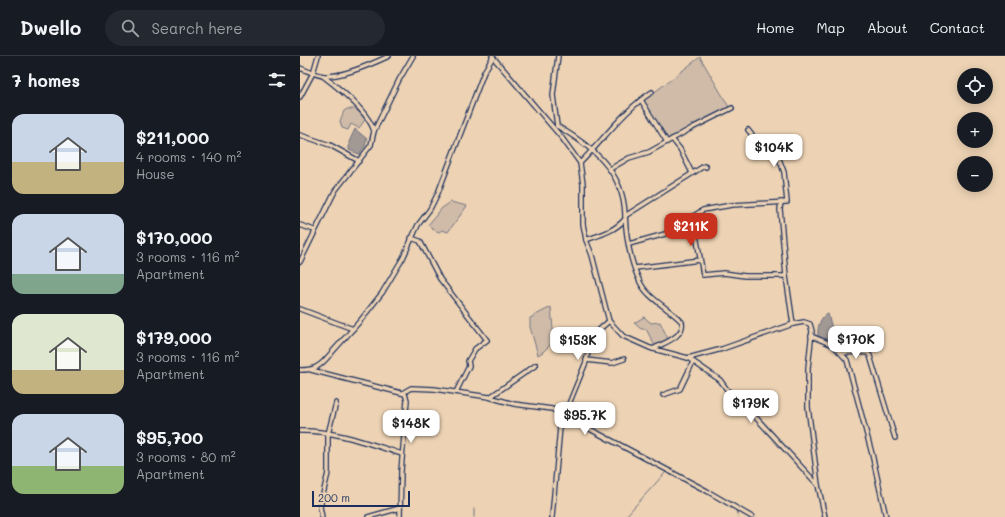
<!DOCTYPE html>
<meta charset="utf-8">
<style>
body{margin:0;font-family:Mali,sans-serif;background:#242831;color:#f1f3f6;height:100vh;display:flex;flex-direction:column;font-size:15px;white-space:nowrap}
*{box-sizing:border-box;margin:0}
p{font-size:13px;color:#9ea1a6}
.icon{flex:none;width:22px;height:22px;fill:none;stroke:currentColor;stroke-width:2;stroke-linecap:round;stroke-linejoin:round}
.map{position:relative;flex:1;overflow:hidden}
.sheet{display:flex;flex-direction:column;background:#171b24;width:300px}
.sheet>*{flex:none}
.fabs{position:absolute;left:657px;top:12px;display:grid;gap:8px}
.fabs a{display:grid;place-items:center;width:36px;height:36px;border-radius:50%;background:#171b24;box-shadow:0 2px 10px #0003;font-size:20px}
.scale{position:absolute;left:12px;bottom:10px;width:98px;box-sizing:border-box;padding-left:4px;border:2px solid #1b2f5e;border-top:0;font-size:11px;line-height:14px;white-space:nowrap;color:#1b2f5e;-webkit-text-stroke:3px #edd3b4;paint-order:stroke}
.price{position:absolute;translate:-50% -34px;padding:0 9px;border-radius:8px;background:#fff;color:#222;font-size:13px;line-height:26px;filter:drop-shadow(0 1px 2px #0008)}
.price::after{content:'';position:absolute;left:50%;top:24px;width:12px;height:9px;margin-left:-6px;background:inherit;clip-path:polygon(0 0,100% 0,50% 100%)}
.price.active{background:#c8321e;color:#fff}
ul{padding:0;list-style:none}
li{display:flex;align-items:center;gap:12px;height:100px;padding:0 12px}
li span{display:grid;place-items:center;flex:none;width:112px;height:80px;border-radius:12px;color:#555}
li>.icon{margin-inline-start:auto}
span .icon{width:48px;height:48px;fill:#fffc;stroke-width:1}
li b{font-size:17px}
h2{display:flex;justify-content:space-between;align-items:center;height:48px;padding:0 12px;font-size:17px}
header{display:flex;align-items:center;gap:24px;box-sizing:border-box;height:56px;padding:0 20px;background:#171b24;border-bottom:1px solid #363941}
header strong{font-size:19px}
nav{display:flex;gap:22px;margin-inline-start:auto;font-size:14px}
.search{width:280px;height:36px;background:#242831;display:flex;align-items:center;gap:10px;box-sizing:border-box;padding:0 14px;border-radius:22px;color:#9ea1a6;font-size:15px}
main{display:flex;flex:1;min-height:0}
.map>svg:first-child{display:block}
</style>
<header>
<strong>Dwello</strong>
<div class="search"><svg class="icon" aria-label="search" viewBox="0 0 24 24"><circle cx="10" cy="10" r="6"/><path d="M15 15l6 6"/></svg>Search here</div>
<nav><a>Home</a><a>Map</a><a>About</a><a>Contact</a></nav>
</header>
<main>
<section class="sheet">
<h2>7 homes<svg class="icon" aria-label="filters" viewBox="0 0 24 24"><path d="M4 7h16M4 17h16"/><circle cx="9" cy="7" r="2"/><circle cx="15" cy="17" r="2"/></svg></h2>
<ul>
<li><span style="background:linear-gradient(#c9d6e8 60%,#c2b280 0)"><svg class="icon" aria-label="home" viewBox="0 0 24 24"><path d="M3 11l9-7 9 7M6 9v11h12V9"/></svg></span><div><b>$211,000</b><p>4 rooms · 140 m²</p><p>House</p></div></li>
<li><span style="background:linear-gradient(#c9d6e8 75%,#7fa58c 0)"><svg class="icon" aria-label="home" viewBox="0 0 24 24"><path d="M3 11l9-7 9 7M6 9v11h12V9"/></svg></span><div><b>$170,000</b><p>3 rooms · 116 m²</p><p>Apartment</p></div></li>
<li><span style="background:linear-gradient(#dfe7d0 70%,#c2b280 0)"><svg class="icon" aria-label="home" viewBox="0 0 24 24"><path d="M3 11l9-7 9 7M6 9v11h12V9"/></svg></span><div><b>$179,000</b><p>3 rooms · 116 m²</p><p>Apartment</p></div></li>
<li><span style="background:linear-gradient(#c9d6e8 65%,#8fb573 0)"><svg class="icon" aria-label="home" viewBox="0 0 24 24"><path d="M3 11l9-7 9 7M6 9v11h12V9"/></svg></span><div><b>$95,700</b><p>3 rooms · 80 m²</p><p>Apartment</p></div></li>
</ul>
</section>
<div class="map">
<svg width="705" height="461" viewBox="0 0 705 461">
<rect width="100%" height="100%" fill="#edd3b4"/>
<filter id="ink" filterUnits="userSpaceOnUse"><feTurbulence type="fractalNoise" baseFrequency=".025" numOctaves="2"/><feDisplacementMap in="SourceGraphic" scale="8" xChannelSelector="R" yChannelSelector="G"/><feConvolveMatrix kernelMatrix="1 2 1 2 8 2 1 2 1" color-interpolation-filters="sRGB"/></filter>
<g filter="url(#ink)">
<g fill="#cfbba8" stroke="#757583">
<path d="M400,1L429,51L367,84L343,45Z"/>
<path d="M47,53H55L64,60L65,64L59,72L51,68L48,74L42,72L40,65L44,55Z"/>
<path d="M151,146L167,150L148,176L142,174L139,176L132,173L128,169L142,152Z"/>
<path d="M251,251L254,285L243,296L238,299L230,271V262Z"/>
<path d="M344,261L351,267L360,266L368,283L355,290L346,273H341L334,267Z"/>
</g>
<g fill="#a29995" stroke="#6c6f7f">
<path d="M55,73L67,83L65,90L59,98L49,94V86Z"/>
<path d="M526,258H528L534,279C529,284 523,284 518,280C517,271 520,263 526,258Z"/>
</g>
<g fill="none" stroke-linecap="round" stroke-linejoin="round">
<g stroke="#6c6f7f" stroke-width="1">
<path d="M436,455L438,461"/>
<path d="M174,461V453"/>
<path d="M325,461L366,416"/>
</g>
<g stroke="#1b2f5e" stroke-width="6">
<g id="minor">
<path d="M192,0L262,82L280,107L283,128V168L286,184L292,199L309,265L323,280L350,292L388,302L422,293L493,268L504,266L510,268L512,275L508,312V351L518,429L525,461"/>
<path d="M0,12C7,15 16,19 24,20C42,21 72,8 89,0"/>
<path d="M23,20C39,32 68,56 74,75"/>
<path d="M0,41L13,17L18,0"/>
<path d="M341,44L367,86"/>
<path d="M257,70C291,90 323,114 325,158C326,181 330,205 340,226C348,243 369,252 382,266C385,281 363,287 353,293"/>
<path d="M257,70L253,39L258,0"/>
<path d="M0,79L30,89L59,105"/>
<path d="M372,83L380,93L392,117"/>
<path d="M280,107C303,84 325,53 352,36"/>
<path d="M310,113L329,102L349,96L392,72L432,52"/>
<path d="M481,146L480,153L486,220L493,268"/>
<path d="M325,160L404,110L406,111"/>
<path d="M393,161L403,219L424,217L445,220H486"/>
<path d="M0,169L14,174"/>
<path d="M111,182L120,185L140,223L187,284L175,293L168,305L169,310L156,336"/>
<path d="M286,184C300,179 315,175 325,163"/>
<path d="M329,188L365,178L403,154L432,149L487,146L484,116L472,84L460,89L448,74"/>
<path d="M0,206L35,135L71,89L74,75L99,24L113,0"/>
<path d="M335,212L400,204"/>
<path d="M0,253L53,273"/>
<path d="M511,280L533,289L547,304L572,398L586,461"/>
<path d="M542,297L558,296L568,297L570,300L595,382"/>
<path d="M388,302L420,324L428,335L448,353L518,429"/>
<path d="M286,304L312,307L324,303"/>
<path d="M0,314C12,314 18,312 26,303L60,265L82,237L103,202L118,169L130,153L138,137L184,16L193,1"/>
<path d="M11,314L105,338L107,344L101,415L100,461"/>
<path d="M104,336L111,332L134,333L189,341L214,348L252,353L407,435L452,461"/>
<path d="M363,339L380,333L393,306"/>
<path d="M190,341L236,309"/>
<path d="M264,360L286,306L291,281L309,265"/>
<path d="M0,375C34,374 70,388 102,398"/>
<path d="M22,461L20,451L28,417V378L36,347"/>
<path d="M68,461L100,452"/>
<path d="M252,461L261,360"/>
</g>
</g>
<use href="#minor" stroke="#edd3b4" stroke-width="3.5"/>
</g>
</g>
</svg>
<div class="fabs">
<a><svg class="icon" aria-label="locate" viewBox="0 0 24 24"><circle cx="12" cy="12" r="6"/><path d="M12 2v4M12 18v4M2 12h4M18 12h4"/></svg></a>
<a>+</a>
<a>−</a>
</div>
<div class="scale">200 m</div>
<b class="price" style="left:474px;top:112px">$104K</b>
<b class="price active" style="left:391px;top:191px">$211K</b>
<b class="price" style="left:556px;top:304px">$170K</b>
<b class="price" style="left:278px;top:305px">$153K</b>
<b class="price" style="left:451px;top:368px">$179K</b>
<b class="price" style="left:285px;top:380px">$95.7K</b>
<b class="price" style="left:111px;top:388px">$148K</b>
</div>
</main>
